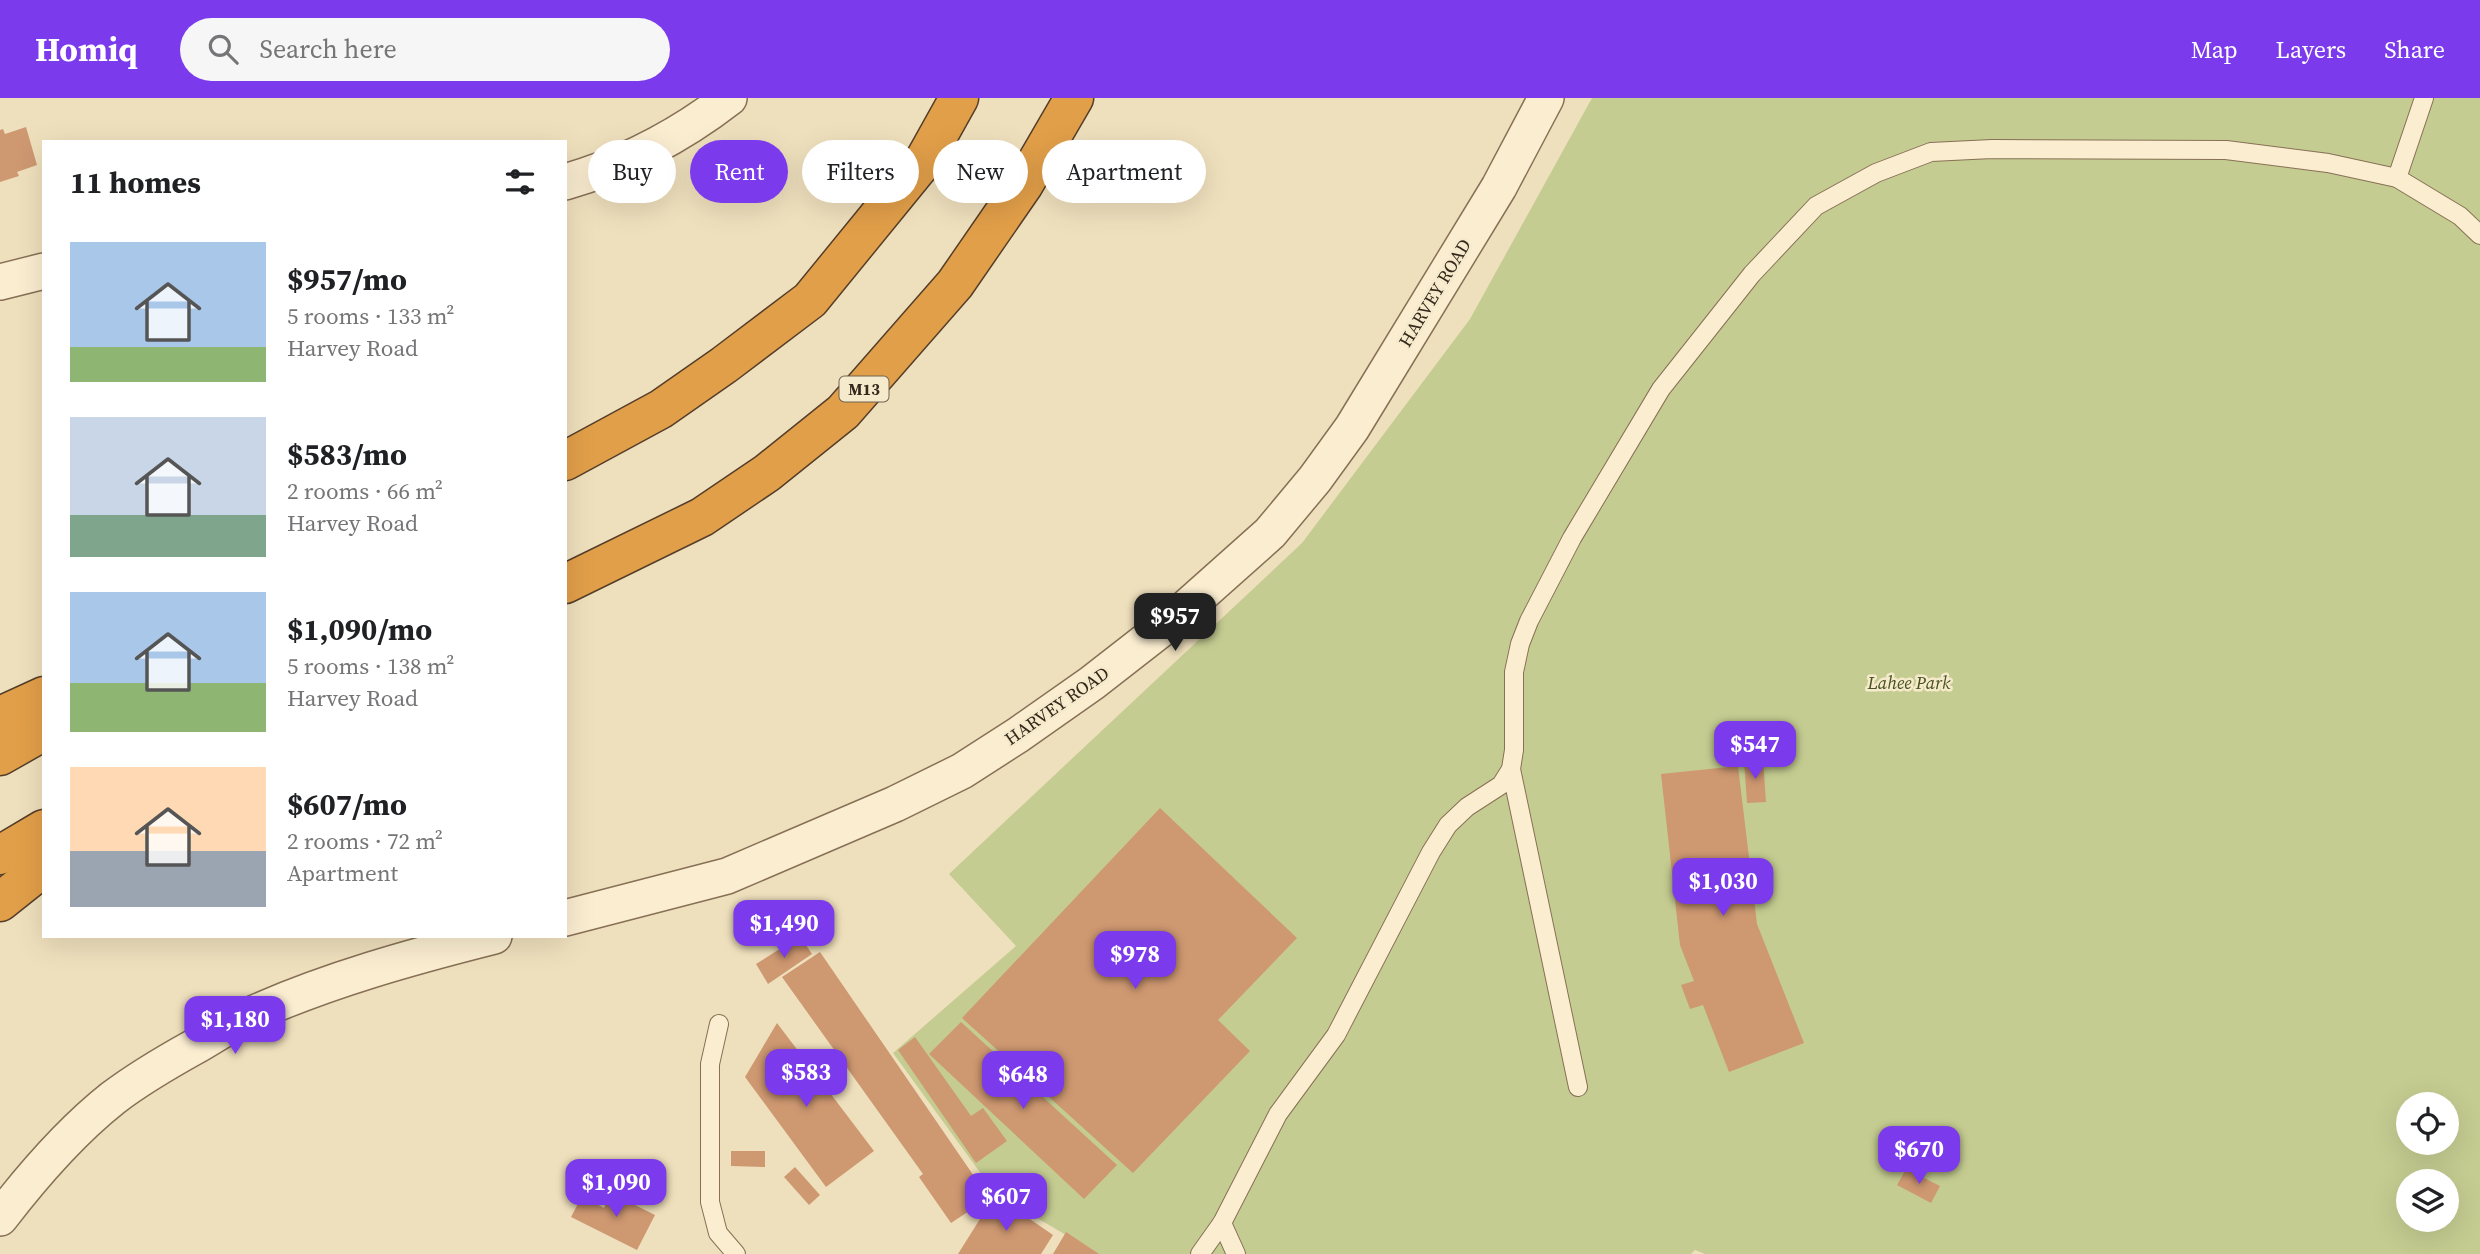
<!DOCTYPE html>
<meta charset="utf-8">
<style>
body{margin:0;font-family:"Source Serif 4",serif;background:#f6f6f6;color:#202124;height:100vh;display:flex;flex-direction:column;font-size:26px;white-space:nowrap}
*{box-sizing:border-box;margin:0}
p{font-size:23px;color:#757577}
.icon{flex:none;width:38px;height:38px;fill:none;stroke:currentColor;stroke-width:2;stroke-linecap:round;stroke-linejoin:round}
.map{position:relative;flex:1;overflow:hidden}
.sheet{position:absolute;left:42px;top:42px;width:525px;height:798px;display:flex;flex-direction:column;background:#fff;border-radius:0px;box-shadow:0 7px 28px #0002}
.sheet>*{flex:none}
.guide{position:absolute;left:588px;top:42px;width:665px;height:63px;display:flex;gap:14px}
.fabs{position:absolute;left:2396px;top:994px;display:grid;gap:14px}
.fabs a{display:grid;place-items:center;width:63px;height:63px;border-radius:50%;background:#fff;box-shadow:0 7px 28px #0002;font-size:35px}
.price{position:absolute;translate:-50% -60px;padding:0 16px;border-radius:14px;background:#7c3aed;color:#fff;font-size:23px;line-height:46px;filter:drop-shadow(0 2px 4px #0008)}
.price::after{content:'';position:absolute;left:50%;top:42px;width:21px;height:16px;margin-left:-10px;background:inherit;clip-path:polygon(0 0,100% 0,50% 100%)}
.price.on{background:#222;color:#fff}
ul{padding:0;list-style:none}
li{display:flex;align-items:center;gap:21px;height:175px;padding:0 28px}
li span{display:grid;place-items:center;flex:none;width:196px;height:140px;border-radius:0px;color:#555}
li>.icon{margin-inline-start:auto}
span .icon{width:84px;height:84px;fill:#fffc;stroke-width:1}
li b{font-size:30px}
h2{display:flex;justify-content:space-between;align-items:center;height:84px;padding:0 28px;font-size:30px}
.tag{padding:0 24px;border-radius:32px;background:#fff;box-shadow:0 7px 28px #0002;font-size:24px;line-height:63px}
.tag.on{background:#7c3aed;color:#fff}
header{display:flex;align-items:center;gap:42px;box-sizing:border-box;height:98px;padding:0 35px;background:#7c3aed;color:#fff}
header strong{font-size:33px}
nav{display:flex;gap:38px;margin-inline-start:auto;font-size:24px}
.search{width:490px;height:63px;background:#f6f6f6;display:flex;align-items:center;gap:18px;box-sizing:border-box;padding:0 24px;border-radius:38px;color:#757577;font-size:26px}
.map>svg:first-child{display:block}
</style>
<header>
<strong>Homiq</strong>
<div class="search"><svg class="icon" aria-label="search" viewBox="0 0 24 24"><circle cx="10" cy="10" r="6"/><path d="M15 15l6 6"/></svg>Search here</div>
<nav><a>Map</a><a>Layers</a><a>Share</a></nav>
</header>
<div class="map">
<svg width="2480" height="1156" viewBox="0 0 2480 1156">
<rect width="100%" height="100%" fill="#efe0bd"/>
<path fill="#c5cc91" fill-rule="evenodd" d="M1592,0H2480V1156H1705L1695,1152L1691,1156H1098L995,1095L893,955L1016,848L949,776L1302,445L1470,221ZM2408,1006H2446V1045H2408ZM2408,1083H2446V1122H2408Z"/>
<g fill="#ce9871">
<path d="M26,29L37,67L17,74L19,78L0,84V32L3,31L5,36Z"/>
<path d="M1763,661L1766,704L1747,705L1744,662Z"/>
<path d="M1738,668L1757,826L1804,945L1729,974L1703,907L1690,911L1681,887L1694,883L1680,847L1661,676Z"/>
<path d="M1160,710L1297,840L1218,922L1250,953L1133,1075L962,920Z"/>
<path d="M800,838L812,856L768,886L756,866Z"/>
<path d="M820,854L989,1100L951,1125L919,1079L923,1076L782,879Z"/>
<path d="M961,924L1117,1067L1084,1101L929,956Z"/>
<path d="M777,925L874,1053L826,1089L745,979Z"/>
<path d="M915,939L971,1018L983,1010L1007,1043L976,1065L898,952Z"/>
<path d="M731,1053H765V1069L731,1068Z"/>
<path d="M795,1069L820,1097L809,1107L784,1079Z"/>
<path d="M1906,1071L1940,1088L1931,1105L1897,1087Z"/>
<path d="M611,1095L655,1117L637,1152L571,1119L582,1098L604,1110Z"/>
<path d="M995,1097L1053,1137L1041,1156H958Z"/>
<path d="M1066,1134L1099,1156H1053Z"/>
</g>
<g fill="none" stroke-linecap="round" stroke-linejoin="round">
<g stroke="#877056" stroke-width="20">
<g id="lane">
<path d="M2397,80L2424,0"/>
<path d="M1511,671L1578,989"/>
<path d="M719,926L710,966V1104L718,1135L736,1156"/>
<path d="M1222,1125L1236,1156"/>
<path d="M1200,1156L1222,1125L1278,1016L1336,937L1431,754L1448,727L1467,709L1501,687L1511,671L1514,652V574L1520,546L1529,523L1572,440L1661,291L1752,176L1816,108L1876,75L1931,54L1992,51L2226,52L2328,65L2397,80L2460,118L2480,137"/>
</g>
</g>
<g stroke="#877056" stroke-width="38">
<g id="street">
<path d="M565,84C624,67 680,38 729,0"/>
<path d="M0,184L44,173"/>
<path d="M565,820L727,778L895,706L962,673L1018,637L1092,585L1169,525L1270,435L1315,381L1352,330L1499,89L1546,0"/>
<path d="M0,1120C33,1077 70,1034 113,1000C138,981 167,964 194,949C213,938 231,926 250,917C328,882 411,859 494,838"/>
</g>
</g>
<g stroke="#543e2a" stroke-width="41">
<g id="highway">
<path d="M565,363L661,311L724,267L810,202L925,61L959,0"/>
<path d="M565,486L702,419L767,375L843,314L955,186L1024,86L1074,0"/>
<path d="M0,618L44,598"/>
<path d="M0,658L44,633"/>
<path d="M0,757L44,731"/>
<path d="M0,804L44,769"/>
</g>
</g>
<use href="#lane" stroke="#faedd0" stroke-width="18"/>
<use href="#street" stroke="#faedd0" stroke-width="35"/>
<use href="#highway" stroke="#e29f49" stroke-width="38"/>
</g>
<g text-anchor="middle" stroke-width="5" stroke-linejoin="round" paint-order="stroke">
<rect fill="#f6eacc" stroke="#6f6250" stroke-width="2" x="839.5" y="278.5" width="49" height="25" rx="5"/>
<g font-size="16" font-weight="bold" fill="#35281b">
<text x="864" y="297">M13</text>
</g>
<g font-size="18" fill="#35281b" stroke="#f6eacc">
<text transform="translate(1435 195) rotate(-59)" y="6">HARVEY ROAD</text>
<text transform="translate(1057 608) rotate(-35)" y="6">HARVEY ROAD</text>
</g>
<g font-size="18" font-style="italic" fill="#465221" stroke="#f6eacc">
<text x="1909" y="591">Lahee Park</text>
</g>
</g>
</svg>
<div class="fabs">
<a><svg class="icon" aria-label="locate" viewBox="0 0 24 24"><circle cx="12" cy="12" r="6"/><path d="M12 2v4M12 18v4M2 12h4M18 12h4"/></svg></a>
<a><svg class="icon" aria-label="layers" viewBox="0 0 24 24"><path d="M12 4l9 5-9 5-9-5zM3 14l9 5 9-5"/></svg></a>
</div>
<b class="price on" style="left:1175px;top:555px">$957</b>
<b class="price" style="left:1755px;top:683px">$547</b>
<b class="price" style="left:1723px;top:820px">$1,030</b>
<b class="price" style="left:784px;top:862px">$1,490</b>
<b class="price" style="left:1135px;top:893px">$978</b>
<b class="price" style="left:235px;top:958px">$1,180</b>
<b class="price" style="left:806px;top:1011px">$583</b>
<b class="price" style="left:1023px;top:1013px">$648</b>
<b class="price" style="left:1919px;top:1088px">$670</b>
<b class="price" style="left:616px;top:1121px">$1,090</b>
<b class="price" style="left:1006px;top:1135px">$607</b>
<div class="guide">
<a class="tag">Buy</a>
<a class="tag on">Rent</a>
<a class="tag">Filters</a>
<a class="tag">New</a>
<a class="tag">Apartment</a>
</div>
<section class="sheet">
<h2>11 homes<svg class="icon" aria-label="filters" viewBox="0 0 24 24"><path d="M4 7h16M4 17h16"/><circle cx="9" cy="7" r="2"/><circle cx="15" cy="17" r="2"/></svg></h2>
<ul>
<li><span style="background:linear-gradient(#a9c7e8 75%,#8fb573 0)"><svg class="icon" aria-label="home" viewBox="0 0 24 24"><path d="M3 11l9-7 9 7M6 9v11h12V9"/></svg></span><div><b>$957/mo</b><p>5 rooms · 133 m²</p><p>Harvey Road</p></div></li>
<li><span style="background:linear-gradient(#c9d6e8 70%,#7fa58c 0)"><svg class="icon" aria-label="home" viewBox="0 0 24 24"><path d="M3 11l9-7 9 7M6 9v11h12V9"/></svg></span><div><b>$583/mo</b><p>2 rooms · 66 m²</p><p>Harvey Road</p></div></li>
<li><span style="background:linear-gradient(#a9c7e8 65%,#8fb573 0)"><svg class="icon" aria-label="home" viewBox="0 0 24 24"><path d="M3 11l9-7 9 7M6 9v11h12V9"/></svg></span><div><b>$1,090/mo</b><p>5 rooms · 138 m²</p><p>Harvey Road</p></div></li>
<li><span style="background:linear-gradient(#ffd9b3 60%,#9aa5b1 0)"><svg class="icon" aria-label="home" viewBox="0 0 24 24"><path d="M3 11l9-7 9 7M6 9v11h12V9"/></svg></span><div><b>$607/mo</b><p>2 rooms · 72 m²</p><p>Apartment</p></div></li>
</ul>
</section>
</div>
